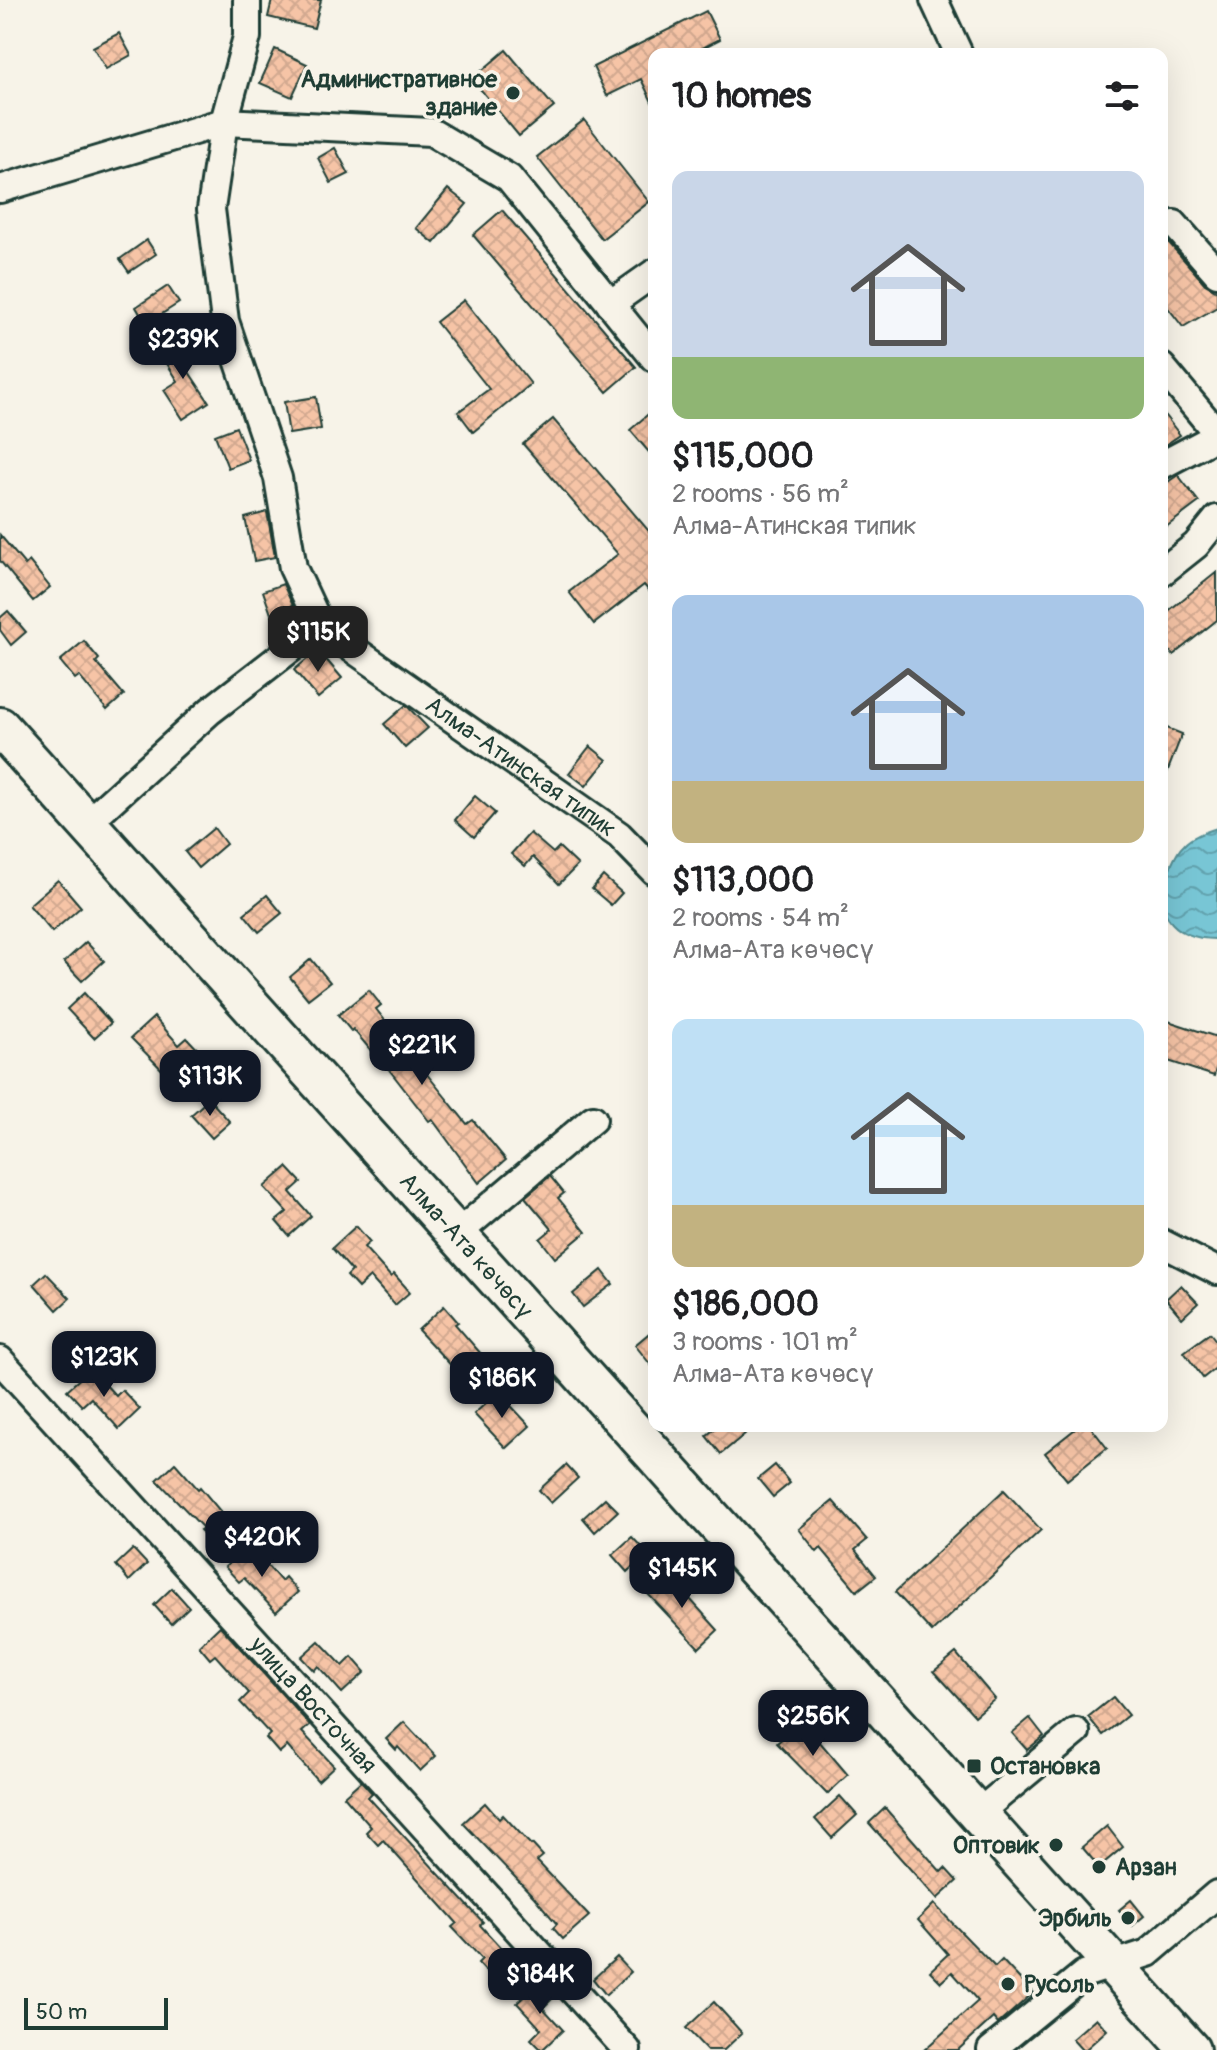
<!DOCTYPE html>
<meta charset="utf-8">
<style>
body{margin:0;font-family:Pangolin,sans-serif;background:#f2f2f2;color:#202124;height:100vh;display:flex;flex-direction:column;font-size:30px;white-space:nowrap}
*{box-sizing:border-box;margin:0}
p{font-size:26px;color:#757577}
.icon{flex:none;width:44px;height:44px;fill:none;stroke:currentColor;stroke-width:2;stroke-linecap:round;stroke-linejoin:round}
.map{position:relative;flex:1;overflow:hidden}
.panel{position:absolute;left:648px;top:48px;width:520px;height:1384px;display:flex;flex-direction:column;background:#fff;border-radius:16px;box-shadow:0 8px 32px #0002}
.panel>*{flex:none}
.scale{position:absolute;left:24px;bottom:20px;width:144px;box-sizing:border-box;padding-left:8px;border:4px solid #1f3d34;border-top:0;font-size:22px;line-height:28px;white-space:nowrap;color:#1f3d34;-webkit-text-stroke:6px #f7f3e8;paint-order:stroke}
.price{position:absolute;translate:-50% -68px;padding:0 18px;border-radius:16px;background:#111827;color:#fff;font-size:26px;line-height:52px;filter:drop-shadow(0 2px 4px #0008)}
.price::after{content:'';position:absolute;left:50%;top:48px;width:24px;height:18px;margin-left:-12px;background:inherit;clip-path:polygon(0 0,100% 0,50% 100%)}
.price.on{background:#222;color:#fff}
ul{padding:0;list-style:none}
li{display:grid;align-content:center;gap:16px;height:424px;padding:0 24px}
li span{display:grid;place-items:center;height:248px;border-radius:16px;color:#555}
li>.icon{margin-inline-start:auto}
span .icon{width:144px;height:144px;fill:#fffc;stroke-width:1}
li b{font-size:34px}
h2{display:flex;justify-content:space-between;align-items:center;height:96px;padding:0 24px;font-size:34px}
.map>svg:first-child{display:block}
</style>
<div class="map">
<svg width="1217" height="2050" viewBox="0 0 1217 2050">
<defs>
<pattern id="water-waves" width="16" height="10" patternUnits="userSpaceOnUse" patternTransform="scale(2)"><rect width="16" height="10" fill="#78c6d5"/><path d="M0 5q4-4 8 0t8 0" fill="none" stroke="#62a2ae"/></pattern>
<pattern id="building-cross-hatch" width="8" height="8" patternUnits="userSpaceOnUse" patternTransform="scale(2)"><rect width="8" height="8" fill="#f6c4a6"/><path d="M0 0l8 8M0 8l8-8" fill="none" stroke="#d2a990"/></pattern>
</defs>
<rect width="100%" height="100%" fill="#f7f3e8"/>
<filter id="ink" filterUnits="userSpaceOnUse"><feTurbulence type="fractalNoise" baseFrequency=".0125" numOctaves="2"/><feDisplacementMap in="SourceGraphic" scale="16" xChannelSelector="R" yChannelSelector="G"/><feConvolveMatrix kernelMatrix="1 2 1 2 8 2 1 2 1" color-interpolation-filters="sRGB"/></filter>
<g filter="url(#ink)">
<path fill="url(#water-waves)" stroke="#548f95" stroke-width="2" d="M1217,828V939C1171,940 1149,908 1171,866C1174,859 1178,850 1184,845C1192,836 1206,832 1217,828Z"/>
<g fill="url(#building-cross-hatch)" stroke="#1f3d34" stroke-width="2">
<path d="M272,0H321L314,28L268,17Z"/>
<path d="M706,11L720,39L691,54H654V106L641,79L607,96L593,67Z"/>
<path d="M119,33L131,55L106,69L93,47Z"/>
<path d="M275,49L307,64L292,97L260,83Z"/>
<path d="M506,50L554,107L519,136L472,79Z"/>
<path d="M584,120L649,202L602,239L537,157Z"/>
<path d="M335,148L349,174L331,183L318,158Z"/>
<path d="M448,189L467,204L434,243L416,228Z"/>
<path d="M502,210L636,367L607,392L473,235Z"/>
<path d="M1162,235L1205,284L1217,291V307L1183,327L1162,300Z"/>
<path d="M147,240L156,254L129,272L120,259Z"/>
<path d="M168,286L179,303L146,324L136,307Z"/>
<path d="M464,300L531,384L473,432L458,412L489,389L436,322Z"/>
<path d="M184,339L197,359L185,366L209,402L183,419L164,390L178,381L161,354Z"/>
<path d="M316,397L321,429L289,434L284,402Z"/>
<path d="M654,409V458L630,430Z"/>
<path d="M1162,412L1180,435L1162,447Z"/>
<path d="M553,419L654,537V597L644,585L594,624L569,592L618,554L523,444Z"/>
<path d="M236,427L249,460L228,468L215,435Z"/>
<path d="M1178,475L1199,502L1162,530V486Z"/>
<path d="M267,512L275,557L254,561L245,518Z"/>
<path d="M0,535L25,565L29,561L50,587L33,601L0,561Z"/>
<path d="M1217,572V620L1173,655L1162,641V616Z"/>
<path d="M283,584L294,608L272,617L263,591Z"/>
<path d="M8,611L26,632L11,645L0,630V618Z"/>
<path d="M84,641L99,659L96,662L124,695L107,710L79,676L75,679L60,661Z"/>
<path d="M318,650L342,678L318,698L294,670Z"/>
<path d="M406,705L428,728L405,748L384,724Z"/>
<path d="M1162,726L1182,734L1163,783H1162Z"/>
<path d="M590,746L607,760L586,786L569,773Z"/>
<path d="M475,796L495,813L474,837L455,820Z"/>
<path d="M214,828L226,844L198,868L185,852Z"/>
<path d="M530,833L553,853L559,847L578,865L559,884L533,857L525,866L511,854Z"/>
<path d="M603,876L622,893L611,905L592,889Z"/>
<path d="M58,880L81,907L52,932L29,905Z"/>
<path d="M267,895L282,913L259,932L244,914Z"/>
<path d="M86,942L104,961L82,981L64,962Z"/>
<path d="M311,959L330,982L308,999L290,977Z"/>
<path d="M369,990L381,1005L376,1009L430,1078L467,1124L473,1120L506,1160L479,1183L432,1119L429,1121L380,1058L378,1059L353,1029L351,1031L338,1015Z"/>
<path d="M84,993L111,1023L94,1038L67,1009Z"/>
<path d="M154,1017L179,1045L187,1038L203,1055L174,1082L131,1038Z"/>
<path d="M1162,1019L1217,1037V1066L1214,1076L1162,1059Z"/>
<path d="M209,1099L230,1122L212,1138L191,1115Z"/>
<path d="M287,1167L301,1182L290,1192L311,1216L289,1236L276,1221L287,1212L264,1187Z"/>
<path d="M550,1176L564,1193L558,1198L586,1232L555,1258L540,1239L552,1229L525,1197Z"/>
<path d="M356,1226L370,1242L364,1247L391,1277L394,1274L410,1292L395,1305L370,1277L358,1288L347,1276L352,1271L332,1248Z"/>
<path d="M602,1270L613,1284L583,1307L573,1294Z"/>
<path d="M46,1273L70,1298L57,1310L34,1284Z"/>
<path d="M1181,1285L1198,1303L1182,1318L1166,1299Z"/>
<path d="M444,1306L458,1322L455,1324L482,1355L460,1375L418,1330Z"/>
<path d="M654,1329V1369L635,1345Z"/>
<path d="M1210,1333L1217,1342V1367L1203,1378L1184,1352Z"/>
<path d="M91,1369L116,1396L122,1390L140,1409L119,1429L91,1398L82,1406L67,1390Z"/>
<path d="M498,1392L530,1426L506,1448L474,1414Z"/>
<path d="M718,1426H738L745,1434L721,1454L706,1436Z"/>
<path d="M1079,1426H1090L1107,1448L1067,1480L1045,1453Z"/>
<path d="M175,1463L198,1489L200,1487L230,1523L210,1542L200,1530L203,1528L157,1480Z"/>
<path d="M566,1465L578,1478L551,1503L539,1490Z"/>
<path d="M775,1465L790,1483L773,1497L758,1479Z"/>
<path d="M1004,1490L1041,1530L932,1632L895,1592Z"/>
<path d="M605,1498L618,1511L595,1532L583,1518Z"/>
<path d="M833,1501L867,1540L855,1550L876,1576L857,1591L821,1548L817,1552L799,1529Z"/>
<path d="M632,1537L647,1553L627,1572L612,1555Z"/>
<path d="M249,1545L281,1581L285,1577L298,1592L276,1612L244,1578L239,1582L225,1567Z"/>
<path d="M133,1549L147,1564L129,1581L116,1565Z"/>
<path d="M670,1571L684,1586L681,1589L718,1630L699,1648L647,1593Z"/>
<path d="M172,1588L189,1607L171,1624L154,1605Z"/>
<path d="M220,1626L310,1725L302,1732L334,1766L318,1781L287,1746L279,1753L266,1738L270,1734L240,1702L249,1693L215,1655L210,1659L199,1646Z"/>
<path d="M319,1641L343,1666L352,1657L365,1672L342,1693L318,1666L314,1671L301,1657Z"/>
<path d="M956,1653L995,1699L975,1716L934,1671Z"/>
<path d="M1113,1697L1128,1715L1103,1735L1088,1717Z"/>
<path d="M1030,1718L1044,1736L1027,1750L1012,1733Z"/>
<path d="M802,1721L848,1775L827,1794L777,1743Z"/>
<path d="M404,1722L436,1756L420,1771L398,1747L396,1750L386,1739Z"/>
<path d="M361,1781L372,1793L368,1797L483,1922L480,1925L512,1960L492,1978L478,1963L482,1959L452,1927L457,1923L383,1840L378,1845L366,1832L371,1827L344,1796Z"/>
<path d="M840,1796L857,1815L832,1838L815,1819Z"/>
<path d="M485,1803L499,1819L503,1815L531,1845L532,1844L543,1856L537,1861L589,1916L563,1939L553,1928L557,1924L534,1897L463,1823Z"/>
<path d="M885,1808L941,1872L945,1868L957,1881L937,1899L869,1823Z"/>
<path d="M1107,1826L1123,1847L1099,1867L1082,1847Z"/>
<path d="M1131,1900L1144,1916L1132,1926L1119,1910Z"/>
<path d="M934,1904L995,1967L1002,1960L1033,1993L998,2024L993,2018L958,2050H924L978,2001L952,1972L941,1982L930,1971L948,1954L918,1920Z"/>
<path d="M617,1957L631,1972L606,1995L593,1979Z"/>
<path d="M538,1984L552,1999L543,2008L563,2030L542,2050L531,2039L541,2029L517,2003Z"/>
<path d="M714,2002L742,2033L724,2050H707L686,2028Z"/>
<path d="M1096,2018L1107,2030L1085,2050H1082L1072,2039Z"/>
</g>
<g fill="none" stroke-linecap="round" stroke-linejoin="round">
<g stroke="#1f3d34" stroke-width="32">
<g id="minor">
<path id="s1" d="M247,0V37L224,122L211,209L225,321L278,478L293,568L320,626L619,835L654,871"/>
<path d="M934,0L959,54"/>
<path d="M0,189L224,122L431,132L509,178L654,358"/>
<path d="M1174,224L1217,273"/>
<path d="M610,304L654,273"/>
<path d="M1162,367L1217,433"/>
<path d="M1162,465L1217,436"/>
<path d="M1162,572L1196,545L1217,519"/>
<path d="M87,823L210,711L320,626"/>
<path d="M457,1234L593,1119"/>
<path d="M1162,1243L1217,1271"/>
<path id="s2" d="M0,1360L627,2050"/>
<path d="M977,1814L1076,1732"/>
<path d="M991,2050L1084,1974L1148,1953L1217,1894"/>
</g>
</g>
<g stroke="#1f3d34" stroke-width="44">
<g id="highway">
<path id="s3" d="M0,727L1190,2050"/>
</g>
</g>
<use href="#minor" stroke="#f7f3e8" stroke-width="26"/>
<use href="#highway" stroke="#f7f3e8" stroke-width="38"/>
</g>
</g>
<g fill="#1f3d34" stroke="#f7f3e8" stroke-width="3">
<circle cx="513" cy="93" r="8"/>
<rect x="966" y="1758" width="16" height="16" rx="4"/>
<circle cx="1056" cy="1845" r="8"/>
<circle cx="1099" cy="1867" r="8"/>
<circle cx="1128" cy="1918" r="8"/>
<circle cx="1008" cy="1984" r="8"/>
</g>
<g text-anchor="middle" stroke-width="7" stroke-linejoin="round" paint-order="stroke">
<g font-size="24" font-weight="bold" fill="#1f3d34" stroke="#f7f3e8" text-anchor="end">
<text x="497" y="87">Административное<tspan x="497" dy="28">здание</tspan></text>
<text x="990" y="1774" text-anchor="start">Остановка</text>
<text x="1040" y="1853">Оптовик</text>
<text x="1115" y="1875" text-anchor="start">Арзан</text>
<text x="1112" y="1926">Эрбиль</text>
<text x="1024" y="1992" text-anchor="start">Русоль</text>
</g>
<g font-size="24" fill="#1f3d34" stroke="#f7f3e8">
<text dy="8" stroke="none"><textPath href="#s1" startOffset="892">Алма-Атинская типик</textPath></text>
<text dy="8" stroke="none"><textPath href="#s3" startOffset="698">Алма-Ата көчөсү</textPath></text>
<text dy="8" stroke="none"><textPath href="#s2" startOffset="466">улица Восточная</textPath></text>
</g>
</g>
</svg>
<div class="scale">50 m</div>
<b class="price" style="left:183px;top:381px">$239K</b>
<b class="price on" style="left:318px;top:674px">$115K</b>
<b class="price" style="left:422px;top:1087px">$221K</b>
<b class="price" style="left:210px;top:1118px">$113K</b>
<b class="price" style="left:104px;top:1399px">$123K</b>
<b class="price" style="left:502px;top:1420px">$186K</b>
<b class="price" style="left:262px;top:1579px">$420K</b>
<b class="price" style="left:682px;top:1610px">$145K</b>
<b class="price" style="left:813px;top:1758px">$256K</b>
<b class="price" style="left:540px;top:2016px">$184K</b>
<section class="panel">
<h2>10 homes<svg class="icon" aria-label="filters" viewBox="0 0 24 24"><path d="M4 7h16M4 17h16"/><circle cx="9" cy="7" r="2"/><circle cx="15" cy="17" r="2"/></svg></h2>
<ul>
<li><span style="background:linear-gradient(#c9d6e8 75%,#8fb573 0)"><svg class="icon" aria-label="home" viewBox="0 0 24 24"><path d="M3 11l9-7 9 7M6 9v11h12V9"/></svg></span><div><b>$115,000</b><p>2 rooms · 56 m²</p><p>Алма-Атинская типик</p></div></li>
<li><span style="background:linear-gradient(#a9c7e8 75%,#c2b280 0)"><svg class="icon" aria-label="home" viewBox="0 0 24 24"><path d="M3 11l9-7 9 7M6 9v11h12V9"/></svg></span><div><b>$113,000</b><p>2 rooms · 54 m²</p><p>Алма-Ата көчөсү</p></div></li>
<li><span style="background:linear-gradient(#bfe0f5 75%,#c2b280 0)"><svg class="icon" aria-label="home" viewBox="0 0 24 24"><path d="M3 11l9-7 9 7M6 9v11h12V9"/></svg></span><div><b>$186,000</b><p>3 rooms · 101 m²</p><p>Алма-Ата көчөсү</p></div></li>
</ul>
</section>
</div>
